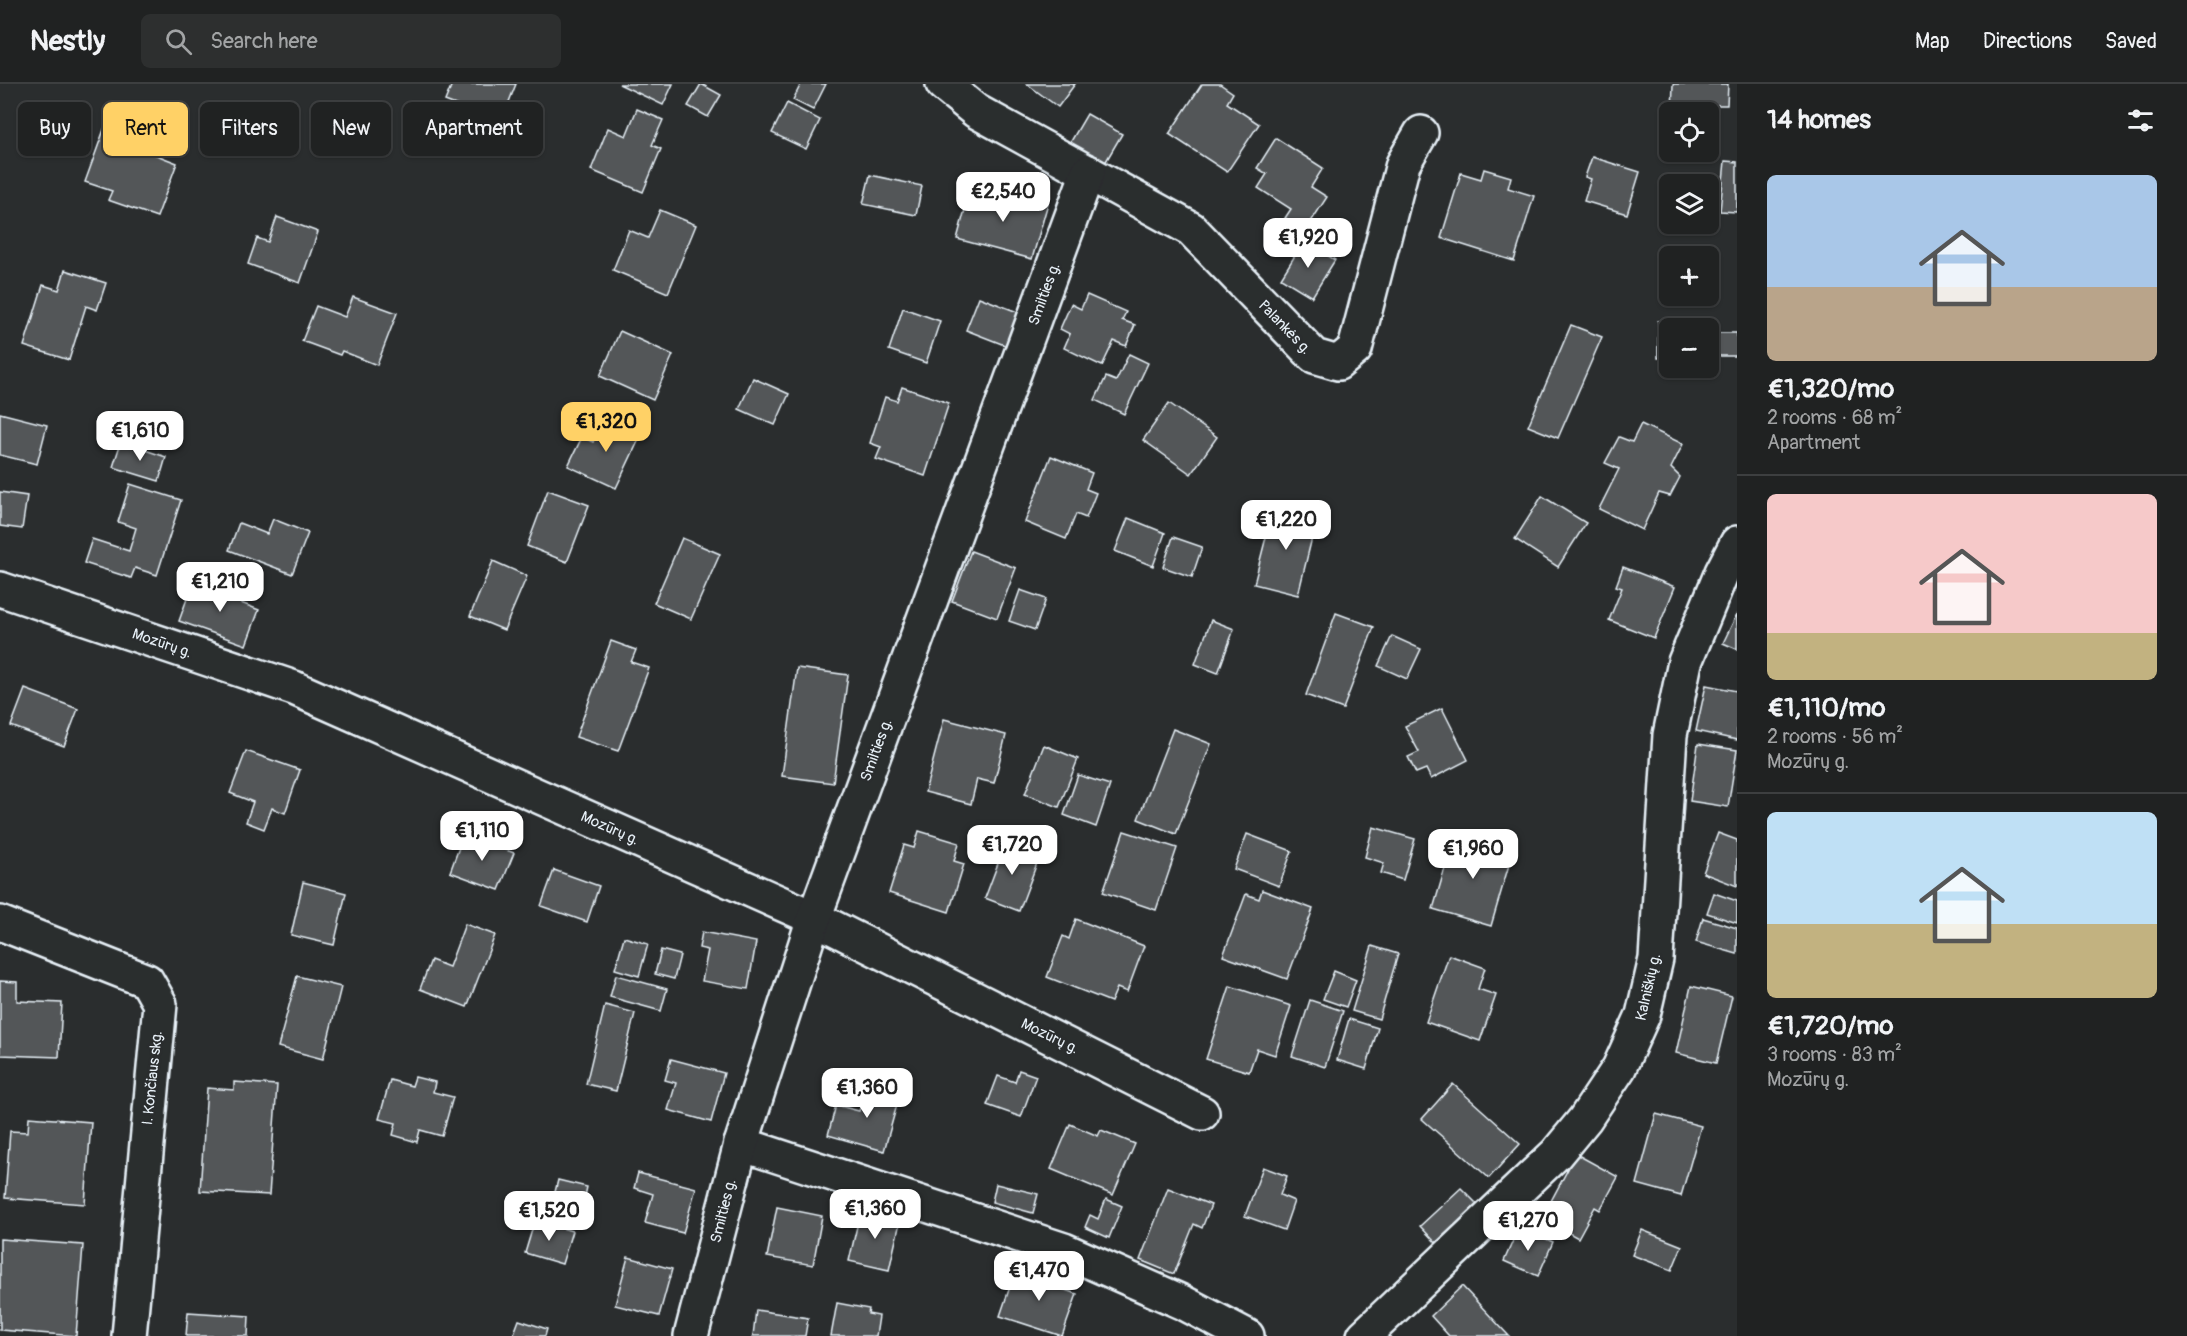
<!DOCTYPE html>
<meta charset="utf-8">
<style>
body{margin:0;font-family:Pangolin,sans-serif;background:#2d2f2f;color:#f1f3f6;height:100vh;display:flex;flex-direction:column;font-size:22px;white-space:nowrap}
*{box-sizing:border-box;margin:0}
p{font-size:20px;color:#a2a4a5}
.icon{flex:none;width:33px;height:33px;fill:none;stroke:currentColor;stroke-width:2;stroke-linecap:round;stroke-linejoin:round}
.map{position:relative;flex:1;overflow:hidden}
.drawer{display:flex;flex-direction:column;background:#202222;width:450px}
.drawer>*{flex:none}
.hud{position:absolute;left:18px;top:18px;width:570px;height:54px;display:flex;gap:12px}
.controls{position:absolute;left:1659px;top:18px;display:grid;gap:12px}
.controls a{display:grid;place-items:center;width:60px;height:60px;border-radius:9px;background:#202222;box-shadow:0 2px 4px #0004,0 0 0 2px #3d3f40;font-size:30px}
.price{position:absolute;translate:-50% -51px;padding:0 14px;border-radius:12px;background:#fff;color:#222;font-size:20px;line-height:39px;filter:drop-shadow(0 2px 3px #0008)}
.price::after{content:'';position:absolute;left:50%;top:36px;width:18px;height:14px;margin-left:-9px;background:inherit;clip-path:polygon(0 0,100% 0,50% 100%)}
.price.current{background:#ffd166;color:#111}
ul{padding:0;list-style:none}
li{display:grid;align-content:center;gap:12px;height:318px;padding:0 30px}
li+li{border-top:2px solid #3d3f40}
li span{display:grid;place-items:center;height:186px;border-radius:9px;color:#555}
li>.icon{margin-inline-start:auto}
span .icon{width:108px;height:108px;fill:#fffc;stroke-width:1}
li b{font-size:26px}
h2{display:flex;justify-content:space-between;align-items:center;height:72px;padding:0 30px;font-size:26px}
.chip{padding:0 21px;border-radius:9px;background:#202222;box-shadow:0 2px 4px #0004,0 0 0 2px #3d3f40;font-size:21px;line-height:54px}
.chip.current{background:#ffd166;color:#111}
header{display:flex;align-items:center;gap:36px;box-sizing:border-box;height:84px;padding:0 30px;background:#202222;border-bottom:2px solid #3d3f40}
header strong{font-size:28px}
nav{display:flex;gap:33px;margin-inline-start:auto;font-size:21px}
.search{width:420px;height:54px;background:#2d2f2f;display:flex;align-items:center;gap:15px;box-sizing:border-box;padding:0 21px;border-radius:9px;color:#a2a4a5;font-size:22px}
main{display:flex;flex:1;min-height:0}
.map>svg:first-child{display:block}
</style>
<header>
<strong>Nestly</strong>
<div class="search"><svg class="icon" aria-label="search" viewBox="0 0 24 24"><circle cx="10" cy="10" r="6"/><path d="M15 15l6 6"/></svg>Search here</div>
<nav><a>Map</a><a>Directions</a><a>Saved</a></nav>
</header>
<main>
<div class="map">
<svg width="1737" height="1252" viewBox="0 0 1737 1252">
<rect width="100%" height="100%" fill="#2a2d2e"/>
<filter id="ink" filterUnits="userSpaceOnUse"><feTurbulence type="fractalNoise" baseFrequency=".0167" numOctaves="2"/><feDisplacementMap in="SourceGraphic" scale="12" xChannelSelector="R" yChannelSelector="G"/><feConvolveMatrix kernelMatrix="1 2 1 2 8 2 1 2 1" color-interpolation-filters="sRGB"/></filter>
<g filter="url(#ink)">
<g fill="#535759" stroke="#e8f1f8" stroke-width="1.5">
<path d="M452,0H516L501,38L445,17Z"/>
<path d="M619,0H673L663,21Z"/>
<path d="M701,0L721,11L708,33L688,22Z"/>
<path d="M801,0H826L813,26L793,16Z"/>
<path d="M1027,0H1075L1058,23Z"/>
<path d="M1202,0H1220L1233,9L1227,19L1259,40L1227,88L1169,50Z"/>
<path d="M1673,0H1728L1727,21H1703V28H1672Z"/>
<path d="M114,18L158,34L146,67L177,79L157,133L108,116L112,107L85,98Z"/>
<path d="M787,19L820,36L806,65L772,49Z"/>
<path d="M637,25L663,36L652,61L661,65L643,108L591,86L608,44L626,52Z"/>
<path d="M1087,30L1122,50L1105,79L1070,59Z"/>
<path d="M1276,54L1323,84L1311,103L1327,113L1305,147L1285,134L1291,125L1258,104L1267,90L1257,84Z"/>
<path d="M1592,73L1640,88L1627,130L1584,117L1591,95L1585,93Z"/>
<path d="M1725,77L1737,78V128L1720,127Z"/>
<path d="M1484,85L1511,93L1508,104L1534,112L1514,177L1441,154L1461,89L1481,95Z"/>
<path d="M870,91L922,102L916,131L863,120Z"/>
<path d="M970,107L1008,117L1011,108L1048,119L1032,175L957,155Z"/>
<path d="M660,126L696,141L668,209L613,186L629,146L648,154Z"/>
<path d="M277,133L318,148L300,199L248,180L257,154L268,158Z"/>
<path d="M1304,157L1335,176L1312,213L1281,194Z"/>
<path d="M65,186L106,199L97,226L86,222L69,276L24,262L43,201L59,206Z"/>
<path d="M1087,211L1126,228L1122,236L1135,241L1126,262L1114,257L1102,282L1064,264L1070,250L1060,245L1071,220L1081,225Z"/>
<path d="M353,213L397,229L377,281L342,267L340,271L302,257L316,222L345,233Z"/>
<path d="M979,213L1020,229L1007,262L966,246Z"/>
<path d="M903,224L940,237L926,279L889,266Z"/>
<path d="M1658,237H1683V244H1670V274H1658Z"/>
<path d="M1571,241L1602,253L1558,354L1528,342Z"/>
<path d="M620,247L673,271L653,316L600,292Z"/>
<rect x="1708" y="249" width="29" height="23"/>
<path d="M1129,270L1148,279L1124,330L1095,316L1106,293L1116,297Z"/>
<path d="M753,294L789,310L775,341L739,325Z"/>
<path d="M902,303L949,319L925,392L876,375L881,363L870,359L885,313L897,317Z"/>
<path d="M1169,319L1217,353L1191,390L1143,356Z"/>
<path d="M0,329L47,341L37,380L0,371Z"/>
<path d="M604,334L641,351L616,404L568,382L582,353L593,358Z"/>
<path d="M1641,340L1683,360L1671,384L1680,393L1670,412L1659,409L1642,446L1599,425L1619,385L1605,379L1619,353L1632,358Z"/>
<path d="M121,358L166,373L159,397L113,383Z"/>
<path d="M1051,372L1092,389L1086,405L1096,409L1086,434L1076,430L1066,455L1025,438Z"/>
<path d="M130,400L181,416L157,491L135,484L131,494L84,479L92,455L129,467L136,444L118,438Z"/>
<path d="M548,406L589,421L567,478L527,462Z"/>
<path d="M0,408L27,412L22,445L0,442Z"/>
<path d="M1542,412L1586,439L1558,483L1515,455Z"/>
<path d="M1274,422L1317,433L1298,511L1254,500Z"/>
<path d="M1128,434L1165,449L1153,482L1115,467Z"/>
<path d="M273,435L308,449L292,490L229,466L239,439L267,450Z"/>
<path d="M1173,453L1202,463L1192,493L1163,483Z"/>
<path d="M682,454L720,470L691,535L654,519Z"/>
<path d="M971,467L1016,484L997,534L952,517Z"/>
<path d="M493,477L527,492L504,546L470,532Z"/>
<path d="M1623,483L1675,503L1654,554L1609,536L1622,504L1616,502Z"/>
<path d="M218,500L239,508L236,517L259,526L246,561L179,537L192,501L214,509Z"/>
<path d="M1020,506L1046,515L1035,546L1009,537Z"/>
<path d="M1336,529L1374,543L1343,625L1306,611Z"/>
<path d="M1737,530V565L1723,559Z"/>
<path d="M1211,536L1234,545L1218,589L1195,580Z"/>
<path d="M1392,552L1421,565L1407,595L1378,582Z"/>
<path d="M611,557L636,566L631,578L649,584L618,667L576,653Z"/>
<path d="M797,584L848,591L833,699L782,692Z"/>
<path d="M1706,601L1737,607V656L1696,647Z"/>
<path d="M25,605L78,625L64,662L11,642Z"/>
<path d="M1442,624L1468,676L1431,695L1426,685L1416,689L1408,673L1419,668L1405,642Z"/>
<path d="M944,635L1006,651L994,699L977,695L971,720L925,708Z"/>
<path d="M1173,645L1211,660L1176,750L1138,735Z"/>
<path d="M1698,660L1737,666L1728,723L1690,717Z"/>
<path d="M1044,661L1078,675L1059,723L1025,710Z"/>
<path d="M246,667L300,686L285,729L272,724L264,745L246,738L253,718L230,709Z"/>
<path d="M1078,691L1110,701L1096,743L1064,731Z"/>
<path d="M1373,743L1415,755L1403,796L1381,789L1384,779L1365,773Z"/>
<path d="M919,747L959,759L954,777L964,780L949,828L889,809L904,761L914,764Z"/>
<path d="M1124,747L1177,764L1156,826L1103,808Z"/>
<path d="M1718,749L1737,756V802L1703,789Z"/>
<path d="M464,750L514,769L499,806L450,788Z"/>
<path d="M1247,750L1292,767L1279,802L1234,785Z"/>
<path d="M1455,750L1513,767L1491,842L1433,825Z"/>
<path d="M1006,758L1040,771L1019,827L985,814Z"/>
<path d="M554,786L599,802L587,838L541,822Z"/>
<path d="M303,798L346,809L334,861L291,851Z"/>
<path d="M1262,806L1313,825L1287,895L1223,872L1246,810L1259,815Z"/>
<path d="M1714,809L1737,817V839L1707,829Z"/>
<path d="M1703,834L1737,844V870L1696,858Z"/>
<path d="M1076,835L1144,862L1127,908L1117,904L1111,918L1047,893L1063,852L1069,855Z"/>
<path d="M465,840L495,851L467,923L420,905L431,876L449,883Z"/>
<path d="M702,848L756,858L748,905L702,897L708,866L699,864Z"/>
<path d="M624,853L648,860L639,892L615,885Z"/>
<path d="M1372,862L1398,870L1379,935L1352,927Z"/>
<path d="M661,866L680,871L674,895L655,890Z"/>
<path d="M1449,871L1485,884L1478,905L1496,911L1480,957L1426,938Z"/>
<path d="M1334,887L1356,896L1346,923L1323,915Z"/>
<path d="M616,891L667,905L661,927L610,913Z"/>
<path d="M297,892L341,903L323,975L278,963Z"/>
<path d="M0,897L17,898V917L62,919L59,973L0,971Z"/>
<path d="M1230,902L1291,922L1275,971L1257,965L1249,988L1206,975Z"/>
<path d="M1691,902L1732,912L1716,979L1676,969Z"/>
<path d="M1310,916L1343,927L1325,983L1292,972Z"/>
<path d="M605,921L635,929L616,1007L586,1000Z"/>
<path d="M1349,935L1378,944L1366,985L1337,976Z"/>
<path d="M671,975L724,989L711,1038L668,1026L676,999L665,996Z"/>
<path d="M1019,986L1036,992L1021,1033L987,1021L998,992L1015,998Z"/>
<path d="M415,993L435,998L433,1008L453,1013L442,1052L420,1046L417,1058L393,1051L396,1039L379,1035L390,996L412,1002Z"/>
<path d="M234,998L277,1001L269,1111L200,1107L207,1004L234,1006Z"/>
<path d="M867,1000L900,1010L884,1067L828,1051L836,1021L859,1027Z"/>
<path d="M1453,1000L1520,1060L1489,1094L1422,1035Z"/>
<path d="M1656,1030L1701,1042L1681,1112L1637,1100Z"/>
<path d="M29,1033L91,1038L85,1120L5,1114L10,1047L28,1048Z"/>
<path d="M1070,1040L1098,1052L1101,1046L1135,1060L1113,1111L1051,1085Z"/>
<path d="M1576,1070L1618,1093L1600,1126L1595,1123L1578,1154L1542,1134Z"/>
<path d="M1263,1083L1287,1092L1280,1111L1294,1117L1284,1146L1245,1132Z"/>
<path d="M638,1089L696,1104L683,1149L645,1139L653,1110L634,1104Z"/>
<path d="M558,1096L587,1103L579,1139L549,1132Z"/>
<path d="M996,1100L1038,1110L1033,1129L992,1118Z"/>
<path d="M1168,1104L1211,1121L1202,1144L1194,1140L1174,1190L1140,1176Z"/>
<path d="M1461,1104L1478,1121L1437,1160L1420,1142Z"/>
<path d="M1106,1115L1122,1122L1109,1154L1085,1143L1090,1131L1098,1135Z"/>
<path d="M777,1123L822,1132L813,1181L767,1173Z"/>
<path d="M861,1125L901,1134L889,1186L849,1177Z"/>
<path d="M535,1136L572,1147L562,1180L525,1169Z"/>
<path d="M1519,1143L1553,1158L1538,1192L1504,1177Z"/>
<path d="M1642,1146L1682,1162L1672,1186L1632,1171Z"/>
<path d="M0,1155L83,1161L76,1252L0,1246Z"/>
<path d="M628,1173L672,1185L659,1232L615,1221Z"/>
<path d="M1039,1184L1063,1193L1059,1204L1077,1210L1062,1252L1000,1232L1015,1188L1034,1196Z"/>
<path d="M1462,1202L1509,1252H1449L1431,1232Z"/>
<path d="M837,1219L869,1225L868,1230L879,1232L876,1252H831Z"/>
<path d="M756,1226L808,1234L805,1252H753Z"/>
<path d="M188,1228L249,1232L248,1252H186Z"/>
<path d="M519,1236L547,1245L545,1252H513Z"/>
</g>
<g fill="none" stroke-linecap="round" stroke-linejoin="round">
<g stroke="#e8f1f8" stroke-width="38">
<g id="minor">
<path d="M943,0L976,27L1191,145L1314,272L1338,279L1355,265L1403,80L1421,49"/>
<path d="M0,505L294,604L814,834L1202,1029"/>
<path d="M0,839L147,897L160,920L129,1252"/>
<path d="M741,1060L1064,1166L1184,1219L1247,1252"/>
<path d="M691,1252L741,1060L814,834L1088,88"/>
<path d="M1364,1252L1556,1070L1585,1035L1619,984L1643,931L1656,875L1670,651L1685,578L1722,488L1737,459"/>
</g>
</g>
<use href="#minor" stroke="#2a2d2e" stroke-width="33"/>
</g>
</g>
<g text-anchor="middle" stroke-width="5" stroke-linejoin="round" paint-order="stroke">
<g font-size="15" fill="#e8f1f8" stroke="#2a2d2e">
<text transform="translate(1044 210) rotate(-70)" y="5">Smilties g.</text>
<text transform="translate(1285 243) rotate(46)" y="5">Palankės g.</text>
<text transform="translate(162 559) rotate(19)" y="5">Mozūrų g.</text>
<text transform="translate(876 666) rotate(-70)" y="5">Smilties g.</text>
<text transform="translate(610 744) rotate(24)" y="5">Mozūrų g.</text>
<text transform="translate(1648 903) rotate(-77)" y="5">Kalniškių g.</text>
<text transform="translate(1050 952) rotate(26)" y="5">Mozūrų g.</text>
<text transform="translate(152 994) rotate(-84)" y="5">I. Končiaus skg.</text>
<text transform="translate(723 1127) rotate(-76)" y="5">Smilties g.</text>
</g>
</g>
</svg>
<div class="controls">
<a><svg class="icon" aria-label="locate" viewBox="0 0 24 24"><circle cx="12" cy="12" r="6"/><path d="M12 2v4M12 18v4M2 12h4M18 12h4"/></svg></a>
<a><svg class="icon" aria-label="layers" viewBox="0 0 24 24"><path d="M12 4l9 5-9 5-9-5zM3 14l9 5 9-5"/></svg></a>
<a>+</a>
<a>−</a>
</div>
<b class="price" style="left:1003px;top:139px">€2,540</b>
<b class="price" style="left:1308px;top:185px">€1,920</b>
<b class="price current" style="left:606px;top:369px">€1,320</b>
<b class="price" style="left:140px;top:378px">€1,610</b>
<b class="price" style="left:1286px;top:467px">€1,220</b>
<b class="price" style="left:220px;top:529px">€1,210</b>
<b class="price" style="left:482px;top:778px">€1,110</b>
<b class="price" style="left:1012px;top:792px">€1,720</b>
<b class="price" style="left:1473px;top:796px">€1,960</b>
<b class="price" style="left:867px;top:1035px">€1,360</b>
<b class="price" style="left:875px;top:1156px">€1,360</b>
<b class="price" style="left:549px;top:1158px">€1,520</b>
<b class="price" style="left:1528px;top:1168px">€1,270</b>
<b class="price" style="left:1039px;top:1218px">€1,470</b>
<div class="hud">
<a class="chip">Buy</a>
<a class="chip current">Rent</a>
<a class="chip">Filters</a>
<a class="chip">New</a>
<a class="chip">Apartment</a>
</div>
</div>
<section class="drawer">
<h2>14 homes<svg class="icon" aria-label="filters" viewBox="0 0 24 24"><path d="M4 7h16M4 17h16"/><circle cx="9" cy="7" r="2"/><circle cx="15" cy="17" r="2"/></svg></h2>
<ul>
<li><span style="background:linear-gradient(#a9c7e8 60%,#b9a48a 0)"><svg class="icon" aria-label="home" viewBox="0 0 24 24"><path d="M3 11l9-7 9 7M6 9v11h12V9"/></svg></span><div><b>€1,320/mo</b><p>2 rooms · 68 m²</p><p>Apartment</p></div></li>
<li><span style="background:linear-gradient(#f6c9c9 75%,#c2b280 0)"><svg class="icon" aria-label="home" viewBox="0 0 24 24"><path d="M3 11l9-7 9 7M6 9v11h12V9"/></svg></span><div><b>€1,110/mo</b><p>2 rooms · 56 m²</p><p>Mozūrų g.</p></div></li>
<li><span style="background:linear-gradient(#bfe0f5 60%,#c2b280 0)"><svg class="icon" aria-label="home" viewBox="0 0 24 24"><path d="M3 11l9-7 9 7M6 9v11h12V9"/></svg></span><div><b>€1,720/mo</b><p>3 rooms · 83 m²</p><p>Mozūrų g.</p></div></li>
</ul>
</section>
</main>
